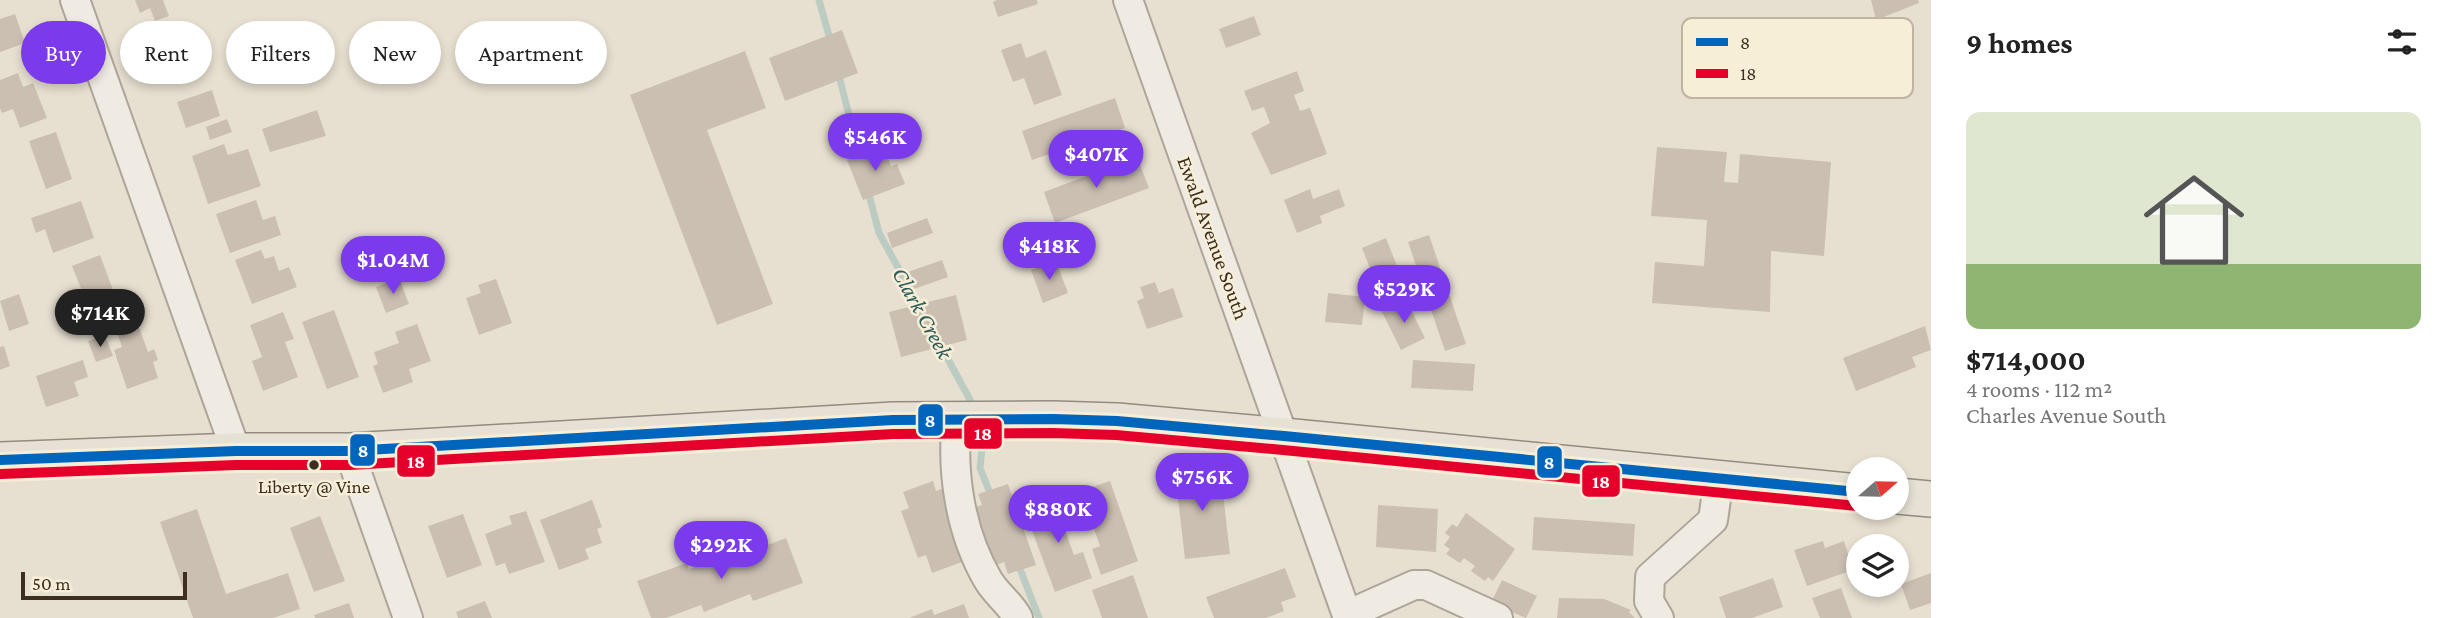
<!DOCTYPE html>
<meta charset="utf-8">
<style>
body{margin:0;font-family:"Crimson Pro",serif;background:#f2f2f2;color:#222;height:100vh;display:flex;flex-direction:column;font-size:26px;white-space:nowrap}
*{box-sizing:border-box;margin:0}
p{font-size:23px;color:#767676}
.icon{flex:none;width:38px;height:38px;fill:none;stroke:currentColor;stroke-width:2;stroke-linecap:round;stroke-linejoin:round}
.map{position:relative;flex:1;overflow:hidden}
.drawer{display:flex;flex-direction:column;background:#fff;width:525px}
.drawer>*{flex:none}
.banner{position:absolute;left:21px;top:21px;width:665px;height:63px;display:flex;gap:14px}
.needle{width:46px;rotate:70deg}
.buttons{position:absolute;left:1846px;top:457px;display:grid;gap:14px}
.buttons a{display:grid;place-items:center;width:63px;height:63px;border-radius:50%;background:#fff;box-shadow:0 4px 10px #0003;font-size:35px}
.scale{position:absolute;left:21px;bottom:18px;width:166px;box-sizing:border-box;padding-left:7px;border:4px solid #3d2e20;border-top:0;font-size:19px;line-height:24px;white-space:nowrap;color:#3d2e20;-webkit-text-stroke:5px #f7eed8;paint-order:stroke}
.price{position:absolute;translate:-50% -60px;padding:0 16px;border-radius:24px;background:#7c3aed;color:#fff;font-size:23px;line-height:46px;filter:drop-shadow(0 2px 4px #0008)}
.price::after{content:'';position:absolute;left:50%;top:42px;width:21px;height:16px;margin-left:-10px;background:inherit;clip-path:polygon(0 0,100% 0,50% 100%)}
.price.current{background:#222;color:#fff}
ul{padding:0;list-style:none}
li{display:grid;align-content:center;gap:14px;height:371px;padding:0 35px}
li+li{border-top:2px solid #e0e0e0}
li span{display:grid;place-items:center;height:217px;border-radius:14px;color:#555}
li>.icon{margin-inline-start:auto}
span .icon{width:126px;height:126px;fill:#fffc;stroke-width:1}
li b{font-size:30px}
h2{display:flex;justify-content:space-between;align-items:center;height:84px;padding:0 35px;font-size:30px}
.pill{padding:0 24px;border-radius:32px;background:#fff;box-shadow:0 4px 10px #0003;font-size:24px;line-height:63px}
.pill.current{background:#7c3aed;color:#fff}
main{display:flex;flex:1;min-height:0}
.map>svg:first-child{display:block}
</style>
<main>
<div class="map">
<svg width="1931" height="618" viewBox="0 0 1931 618">
<rect width="100%" height="100%" fill="#e7e0d1"/>
<g fill="none" stroke-linecap="round" stroke-linejoin="round">
<g stroke="#bcccc2" stroke-width="7">
<path d="M819,0L831,43"/>
<path d="M838,72L861,162"/>
<path d="M868,191L879,233L923,313"/>
<path d="M937,339L975,409"/>
<path d="M984,429L980,468L992,498"/>
<path d="M1017,561L1039,618"/>
</g>
</g>
<g fill="#cbbfb2">
<path d="M135,0H163L169,16L155,21L150,8L140,13Z"/>
<path d="M997,0H1037L1038,4L998,17L993,2Z"/>
<path d="M1871,0H1918L1919,3L1876,20Z"/>
<path d="M15,14L25,43L0,52V19Z"/>
<path d="M1254,16L1261,35L1226,48L1219,29Z"/>
<path d="M842,30L858,73L785,101L769,58Z"/>
<path d="M1021,43L1026,58L1046,50L1062,95L1034,105L1024,78L1013,82L1001,50Z"/>
<path d="M745,51L766,108L707,130L773,304L717,325L630,95Z"/>
<path d="M1297,71L1304,91L1294,95L1300,111L1310,108L1327,154L1271,175L1251,133L1270,123L1264,107L1252,111L1244,91Z"/>
<path d="M18,73L23,87L33,83L47,118L20,128L13,109L2,113L0,108V80Z"/>
<path d="M212,90L220,116L186,128L177,102Z"/>
<path d="M1115,98L1125,128L1032,160L1022,131Z"/>
<path d="M317,110L326,136L270,152L262,129Z"/>
<path d="M227,119L232,132L210,140L206,127Z"/>
<path d="M56,132L72,179L46,189L29,141Z"/>
<path d="M224,144L228,155L248,149L261,186L208,204L192,156Z"/>
<path d="M883,146L891,166L897,164L905,184L863,200L847,160Z"/>
<path d="M1657,147L1727,152L1724,182L1738,183L1740,154L1831,162L1824,256L1771,251L1770,312L1652,303L1655,262L1704,266L1707,220L1651,216Z"/>
<path d="M1137,157L1149,188L1055,223L1044,192Z"/>
<path d="M1310,189L1313,199L1339,189L1345,206L1320,216L1322,223L1297,233L1284,200Z"/>
<path d="M256,200L263,220L275,216L281,235L230,253L216,214Z"/>
<path d="M81,201L94,238L53,253L45,229L36,233L31,218Z"/>
<path d="M927,218L933,233L892,248L887,233Z"/>
<path d="M1429,235L1466,344L1445,351L1408,242Z"/>
<path d="M1386,238L1405,286L1381,296L1362,248Z"/>
<path d="M261,250L265,259L274,256L279,271L289,267L297,287L252,304L235,260Z"/>
<path d="M100,255L113,290L110,291L115,304L91,313L72,266Z"/>
<path d="M942,260L948,277L914,289L908,272Z"/>
<path d="M1056,261L1068,293L1043,303L1031,270Z"/>
<path d="M399,278L409,304L386,313L376,287Z"/>
<path d="M496,279L512,323L479,335L466,298L481,293L478,285Z"/>
<path d="M1155,282L1159,293L1173,288L1183,317L1147,329L1137,301L1144,298L1140,287Z"/>
<path d="M1328,293L1365,297L1362,325L1325,322Z"/>
<path d="M19,294L29,324L9,331L0,301Z"/>
<path d="M956,295L967,340L901,357L889,312Z"/>
<path d="M1406,300L1425,338L1401,350L1382,312Z"/>
<path d="M334,310L359,377L327,389L302,322Z"/>
<path d="M283,312L294,339L285,342L298,377L263,391L252,361L262,357L250,325Z"/>
<path d="M137,322L148,352L154,349L158,360L153,362L158,378L127,389L114,350L122,347L116,329Z"/>
<path d="M417,324L431,361L409,369L413,382L383,393L373,366L378,364L374,352L399,343L395,332Z"/>
<path d="M1925,326L1931,350L1912,357L1916,367L1856,391L1843,358Z"/>
<path d="M105,335L113,356L96,362L88,341Z"/>
<path d="M4,346L10,366L0,370V347Z"/>
<path d="M83,360L88,377L74,382L79,396L46,407L36,376Z"/>
<path d="M1413,360L1475,364L1473,391L1411,388Z"/>
<path d="M1220,468L1230,554L1185,559L1175,473Z"/>
<path d="M933,481L936,491L944,488L970,559L932,573L926,555L918,558L901,511L909,508L903,492Z"/>
<path d="M1110,481L1138,561L1101,575L1092,549L1100,546L1091,520L1082,523L1072,494Z"/>
<path d="M1008,484L1036,565L1008,574L1004,562L993,566L972,508L982,505L978,494Z"/>
<path d="M1063,498L1073,526L1065,530L1074,555L1083,552L1092,578L1055,592L1025,512Z"/>
<path d="M592,500L602,527L597,529L602,543L585,549L589,559L559,570L540,520Z"/>
<path d="M1378,505L1438,509L1436,552L1376,547Z"/>
<path d="M197,509L226,594L288,573L300,609L273,618H193L160,522Z"/>
<path d="M526,511L545,562L509,574L505,563L496,566L485,534L512,524L509,516Z"/>
<path d="M1466,513L1515,549L1493,581L1488,577L1485,581L1471,571L1475,566L1464,558L1460,563L1446,554L1450,549L1444,545L1450,537L1445,533L1452,524L1457,527Z"/>
<path d="M463,514L482,565L447,578L428,526Z"/>
<path d="M320,516L345,581L314,592L290,528Z"/>
<path d="M1534,517L1635,524L1633,556L1532,550Z"/>
<path d="M786,538L803,583L753,601L750,594L704,612L701,605L666,618H651L637,581L687,563L689,569L737,551L739,556Z"/>
<path d="M1823,541L1825,548L1844,541L1853,570L1807,586L1794,550Z"/>
<path d="M1285,568L1296,597L1281,602L1284,611L1266,618H1214L1206,597Z"/>
<path d="M1931,573V603L1910,610L1901,584Z"/>
<path d="M1133,575L1148,618H1102L1092,590Z"/>
<path d="M1773,578L1783,607L1752,618H1726L1719,597Z"/>
<path d="M1502,580L1537,596L1526,618L1491,603Z"/>
<path d="M1841,588L1852,618H1820L1812,598Z"/>
<path d="M1559,598L1604,599L1631,610L1629,612L1635,618H1557Z"/>
<path d="M485,601L492,618H458L456,612Z"/>
<path d="M349,603L354,618H315L314,615Z"/>
<path d="M964,604L969,618H909L932,609L934,615Z"/>
</g>
<g fill="none" stroke-linecap="round" stroke-linejoin="round">
<g stroke="#ada599" stroke-width="32">
<g id="minor">
<path d="M75,0L236,451"/>
<path d="M1128,0L1348,618"/>
<path d="M957,418C951,472 960,532 988,580C997,595 1010,603 1018,618"/>
<path d="M349,451L408,618"/>
<path d="M1347,615L1414,585H1426L1498,618"/>
<path d="M1659,618L1649,601L1650,577L1713,520L1719,478"/>
</g>
</g>
<g stroke="#928b80" stroke-width="38">
<g id="major">
<path d="M0,460L236,451H349L893,420L1053,419L1117,421L1284,436L1858,492"/>
<path d="M1897,496L1931,499"/>
</g>
</g>
<use href="#minor" stroke="#efebe3" stroke-width="28"/>
<use href="#major" stroke="#e6e1d4" stroke-width="35"/>
<g stroke="#f7eed8" stroke-width="16">
<path id="bus-1" d="M0,460L236,451H349L893,420L1053,419L1117,421L1284,436L1858,492"/>
</g>
<g stroke="#f7eed8" stroke-width="16">
<path id="bus-2" d="M1,474L236,465H350L893,434L1053,433L1116,435L1283,450L1857,506"/>
</g>
<use href="#bus-1" stroke="#0065bd" stroke-width="10"/>
<use href="#bus-2" stroke="#e4002b" stroke-width="10"/>
</g>
<circle fill="#3d2e20" stroke="#f7eed8" stroke-width="2.5" cx="314" cy="465" r="6"/>
<g text-anchor="middle" stroke-width="5" stroke-linejoin="round" paint-order="stroke">
<g font-size="19" fill="#3d2e20" stroke="#f7eed8">
<text x="314" y="493">Liberty @ Vine</text>
</g>
<g font-size="21" fill="#3d2e20" stroke="#f7eed8">
<text transform="translate(1213 238) rotate(70)" y="7">Ewald Avenue South</text>
</g>
<g font-size="23" font-style="italic" fill="#2f5d5a" stroke="#f7eed8">
<text transform="translate(923 313) rotate(61)" y="8">Clark Creek</text>
</g>
</g>
<rect x="1682" y="18" width="231" height="80" rx="10" fill="#f7eed8" stroke="#bfb4a1" stroke-width="2"/>
<rect x="1696" y="38" width="32" height="8" fill="#0065bd"/>
<rect x="1696" y="69" width="32" height="9" fill="#e4002b"/>
<g font-size="19" fill="#3d2e20">
<text x="1740" y="49">8</text>
<text x="1740" y="80">18</text>
</g>
<g stroke="#f7eed8" stroke-width="2.5">
<rect x="917" y="403" width="27" height="34" rx="7" fill="#0065bd"/>
<rect x="963" y="417" width="40" height="33" rx="7" fill="#e4002b"/>
<rect x="349" y="433" width="27" height="34" rx="7" fill="#0065bd"/>
<rect x="396" y="444" width="40" height="34" rx="7" fill="#e4002b"/>
<rect x="1536" y="445" width="27" height="34" rx="7" fill="#0065bd"/>
<rect x="1581" y="464" width="40" height="34" rx="7" fill="#e4002b"/>
</g>
<g font-size="19" text-anchor="middle" font-weight="bold" fill="#fff">
<text x="930" y="427">8</text>
<text x="983" y="440">18</text>
<text x="363" y="457">8</text>
<text x="416" y="468">18</text>
<text x="1549" y="469">8</text>
<text x="1601" y="488">18</text>
</g>
</svg>
<div class="buttons">
<a><svg class="needle" viewBox="-14 -14 28 28"><path d="M0-13l5 13h-10z" fill="#e53935"/><path d="M0 13l5-13h-10z" fill="#767676"/></svg></a>
<a><svg class="icon" aria-label="layers" viewBox="0 0 24 24"><path d="M12 4l9 5-9 5-9-5zM3 14l9 5 9-5"/></svg></a>
</div>
<div class="scale">50 m</div>
<b class="price" style="left:875px;top:173px">$546K</b>
<b class="price" style="left:1096px;top:190px">$407K</b>
<b class="price" style="left:1049px;top:282px">$418K</b>
<b class="price" style="left:393px;top:296px">$1.04M</b>
<b class="price" style="left:1404px;top:325px">$529K</b>
<b class="price current" style="left:100px;top:349px">$714K</b>
<b class="price" style="left:1202px;top:513px">$756K</b>
<b class="price" style="left:1058px;top:545px">$880K</b>
<b class="price" style="left:721px;top:581px">$292K</b>
<div class="banner">
<a class="pill current">Buy</a>
<a class="pill">Rent</a>
<a class="pill">Filters</a>
<a class="pill">New</a>
<a class="pill">Apartment</a>
</div>
</div>
<section class="drawer">
<h2>9 homes<svg class="icon" aria-label="filters" viewBox="0 0 24 24"><path d="M4 7h16M4 17h16"/><circle cx="9" cy="7" r="2"/><circle cx="15" cy="17" r="2"/></svg></h2>
<ul>
<li><span style="background:linear-gradient(#dfe7d0 70%,#8fb573 0)"><svg class="icon" aria-label="home" viewBox="0 0 24 24"><path d="M3 11l9-7 9 7M6 9v11h12V9"/></svg></span><div><b>$714,000</b><p>4 rooms · 112 m²</p><p>Charles Avenue South</p></div></li>
</ul>
</section>
</main>
